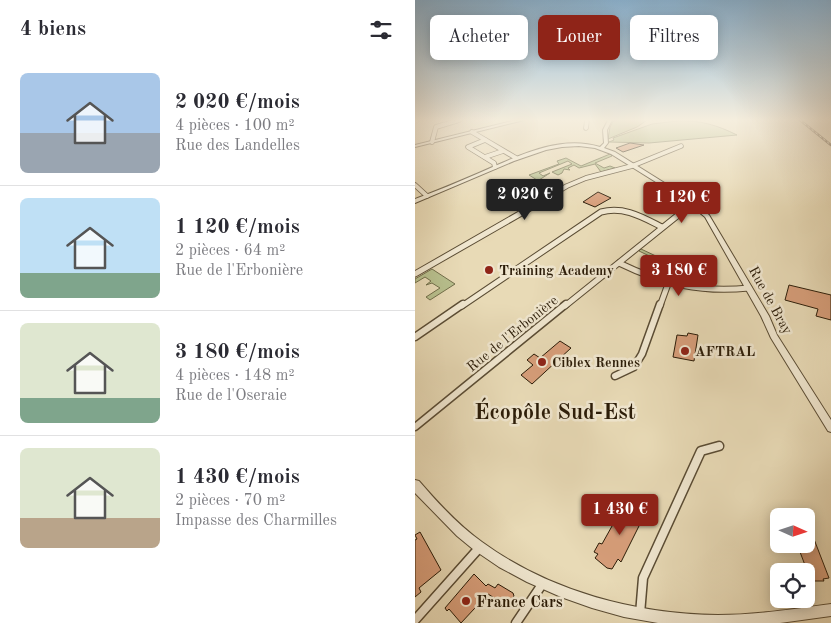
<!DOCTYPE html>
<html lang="fr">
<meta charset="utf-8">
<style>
body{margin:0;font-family:"Old Standard TT",serif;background:#f7f7f7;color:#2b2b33;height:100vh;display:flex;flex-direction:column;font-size:19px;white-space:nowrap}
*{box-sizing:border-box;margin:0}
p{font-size:16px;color:#7c7c81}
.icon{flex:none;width:28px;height:28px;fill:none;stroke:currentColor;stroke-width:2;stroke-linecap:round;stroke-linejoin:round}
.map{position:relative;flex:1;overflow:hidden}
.panel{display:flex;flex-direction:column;background:#fff;width:415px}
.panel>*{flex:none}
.top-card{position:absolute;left:15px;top:15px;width:325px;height:45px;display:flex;gap:10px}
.needle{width:32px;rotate:93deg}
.tools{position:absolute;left:355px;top:508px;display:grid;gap:10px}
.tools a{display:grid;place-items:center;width:45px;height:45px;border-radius:8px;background:#fff;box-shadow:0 2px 12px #0003;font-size:25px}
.price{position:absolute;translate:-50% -42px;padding:0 11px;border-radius:5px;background:#8f2418;color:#fff;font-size:16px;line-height:32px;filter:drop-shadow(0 1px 2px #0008)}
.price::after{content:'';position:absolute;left:50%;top:30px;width:15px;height:11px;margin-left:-8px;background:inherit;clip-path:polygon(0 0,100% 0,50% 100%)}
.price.active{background:#222;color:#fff}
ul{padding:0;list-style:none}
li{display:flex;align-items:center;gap:15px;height:125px;padding:0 20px}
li+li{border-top:1px solid #e1e1e2}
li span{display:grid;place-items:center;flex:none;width:140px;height:100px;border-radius:8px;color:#555}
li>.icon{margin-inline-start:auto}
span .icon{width:60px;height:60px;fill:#fffc;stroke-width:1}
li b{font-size:21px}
h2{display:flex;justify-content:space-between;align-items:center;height:60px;padding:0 20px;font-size:21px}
.tag{padding:0 18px;border-radius:8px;background:#fff;box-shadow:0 2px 12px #0003;font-size:18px;line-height:45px}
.tag.active{background:#8f2418;color:#fff}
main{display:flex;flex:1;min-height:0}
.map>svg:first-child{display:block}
</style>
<main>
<section class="panel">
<h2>4 biens<svg class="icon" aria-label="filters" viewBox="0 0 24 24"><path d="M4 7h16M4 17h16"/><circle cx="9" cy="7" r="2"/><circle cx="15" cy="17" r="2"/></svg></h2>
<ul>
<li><span style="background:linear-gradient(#a9c7e8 60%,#9aa5b1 0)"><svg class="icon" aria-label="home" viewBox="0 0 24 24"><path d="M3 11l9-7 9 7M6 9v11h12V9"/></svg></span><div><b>2 020 €/mois</b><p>4 pièces · 100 m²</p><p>Rue des Landelles</p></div></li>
<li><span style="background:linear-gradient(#bfe0f5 75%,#7fa58c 0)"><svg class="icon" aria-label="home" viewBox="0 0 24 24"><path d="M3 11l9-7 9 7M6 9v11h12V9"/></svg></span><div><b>1 120 €/mois</b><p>2 pièces · 64 m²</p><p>Rue de l'Erbonière</p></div></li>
<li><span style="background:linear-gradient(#dfe7d0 75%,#7fa58c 0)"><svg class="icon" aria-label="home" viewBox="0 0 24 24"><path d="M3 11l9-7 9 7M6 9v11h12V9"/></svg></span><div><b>3 180 €/mois</b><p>4 pièces · 148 m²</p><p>Rue de l'Oseraie</p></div></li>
<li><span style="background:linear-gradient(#dfe7d0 70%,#b9a48a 0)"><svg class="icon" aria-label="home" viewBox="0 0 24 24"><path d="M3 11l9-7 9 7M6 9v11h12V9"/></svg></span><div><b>1 430 €/mois</b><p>2 pièces · 70 m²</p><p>Impasse des Charmilles</p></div></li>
</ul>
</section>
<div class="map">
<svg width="416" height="623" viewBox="0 0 416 623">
<rect width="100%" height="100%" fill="#e8dab6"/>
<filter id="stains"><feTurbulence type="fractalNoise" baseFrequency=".004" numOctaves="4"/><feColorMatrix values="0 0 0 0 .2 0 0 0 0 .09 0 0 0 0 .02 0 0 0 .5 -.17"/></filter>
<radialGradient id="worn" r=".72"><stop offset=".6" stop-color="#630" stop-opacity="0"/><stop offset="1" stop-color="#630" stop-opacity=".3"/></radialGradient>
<g fill="#b7bf8d" stroke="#716e4a">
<path d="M199,120H232L222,127L193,139L195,127Z"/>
<path d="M262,121C285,120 302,125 322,135L234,143L194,142L199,140L198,138L237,124Z"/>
<path d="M195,154L197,156L180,163L189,168L195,166L200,168L186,172L180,164L164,168L159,165L153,168L155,170L149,169L147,173L143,175L137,172L157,164L153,161L124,173L128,176L135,173L124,180L135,184L133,186L141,188L138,190L114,175L144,164L142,161L151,158L166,166Z"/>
<path d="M226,249L260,265L268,266L269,275L254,272L249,279L243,276L255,266L224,251Z"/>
<path d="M17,269L40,284L15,300L11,297L25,288L17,283L11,285L16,281L10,277L0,283V279Z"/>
</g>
<g fill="#d79e7a" stroke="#2b1c08">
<path d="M215,143L229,145L208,152L201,148Z"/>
<path d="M183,192L196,198L180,207L168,202Z"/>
<path d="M374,285L416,295V320L401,316L403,309L370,300Z"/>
<path d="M273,333L283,335L279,361L258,357L262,335L272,336Z"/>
<path d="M145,341L156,348L117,384L106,375L118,365L112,360L119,354L125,358Z"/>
<path d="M211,501L231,512L206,562L203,559L197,569L192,568L180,558L183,554L179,552L184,543L187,544Z"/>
<path d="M392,521L414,578L408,579L409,581H396L382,544H391Z"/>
<path d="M5,532L26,570L4,588L6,592L0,597V540L2,539L0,535Z"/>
<path d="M59,574L71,586L73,584L80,588L83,584L98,593L99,596L92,606L73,594L46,623L34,609L32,611L30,608Z"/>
</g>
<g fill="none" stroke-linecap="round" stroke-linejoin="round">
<g stroke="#5a4c34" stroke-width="5.5">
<g id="minor-far3">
<path d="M171,128L172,120"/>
<path d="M57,132L101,158"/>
<path d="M70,140L53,147L79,163L80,167"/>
<path d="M17,142L21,127L44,120"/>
<path d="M70,157L88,151"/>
<path d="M0,185L12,196"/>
<path d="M126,201L152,186L171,178L217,166L266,146"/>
</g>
</g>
<g stroke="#5a4c34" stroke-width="7">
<g id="minor-far2">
<path d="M204,263C247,284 286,293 334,288"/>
<path d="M0,274L129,200"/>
<path d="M47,306L186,212C209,206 227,217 247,227"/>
<path d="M150,306L272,208L282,207"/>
<path d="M245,306L253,284"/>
</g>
</g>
<g stroke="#5a4c34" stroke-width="9">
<g id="minor-far1">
<path d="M0,337L48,304"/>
<path d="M200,376L219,367L227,354L245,304"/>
<path d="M0,427L151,304"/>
</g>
</g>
<g stroke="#5a4c34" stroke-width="11">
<g id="minor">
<path d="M225,614L228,578L286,451L304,446"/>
<path d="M0,620L65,547"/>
<path d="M101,623L128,583"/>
</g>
</g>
<g stroke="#5a4c34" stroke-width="2">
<g id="tertiary">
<path d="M101,120H109L0,147V145Z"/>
<path d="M193,120H197L192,130L193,143L189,148L200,152L272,197L294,215L354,316L362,335L416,420V432L413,431L356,338L346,316L290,217L268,199L196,154L180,148L164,146L147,147L131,150L99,161L0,203V199C22,191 43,182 64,173C101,157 144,134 185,147L189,143L188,130Z"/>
<path d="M0,480L4,481C23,503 43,525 67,542C134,591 220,614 303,615C341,615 378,609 416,604V616L365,623H243L209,617L177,608L146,597L112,582L84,567L59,550L42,536L0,493Z"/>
</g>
</g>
<use href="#minor-far3" stroke="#f0e7d0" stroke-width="4"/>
<use href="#minor-far2" stroke="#f0e7d0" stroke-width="5"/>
<use href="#minor-far1" stroke="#f0e7d0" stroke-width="6"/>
<use href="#minor" stroke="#f0e7d0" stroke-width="8"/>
<use href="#tertiary" fill="#f0e7d0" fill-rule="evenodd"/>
<g stroke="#2b1c08" stroke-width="2.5">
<path id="rail" d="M385,120L416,145"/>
</g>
<use href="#rail" stroke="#f0e7d0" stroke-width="1" stroke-dasharray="2.5" stroke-linecap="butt"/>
</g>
<linearGradient id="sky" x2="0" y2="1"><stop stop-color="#8ab5d6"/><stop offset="0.58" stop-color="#f5eede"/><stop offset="1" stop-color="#f5eede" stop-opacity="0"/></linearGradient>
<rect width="416" height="207" fill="url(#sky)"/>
<g fill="#8f2418" stroke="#f0e7d0" stroke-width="2">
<circle cx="74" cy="270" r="5"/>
<circle cx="270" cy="351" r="5"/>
<circle cx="127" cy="362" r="5"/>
<circle cx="51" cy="601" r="5"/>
</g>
<g text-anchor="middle" stroke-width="5" stroke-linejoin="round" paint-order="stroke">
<g font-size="14" font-weight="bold" fill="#2b1c08" stroke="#f0e7d0" text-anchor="start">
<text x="84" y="275">Training Academy</text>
<text x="280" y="356">AFTRAL</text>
<text x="137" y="367">Ciblex Rennes</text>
</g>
<g font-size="14" fill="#2b1c08" stroke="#f0e7d0">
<text transform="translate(356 300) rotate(61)" y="5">Rue de Bray</text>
<text transform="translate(97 333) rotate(-39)" y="5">Rue de l'Erbonière</text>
</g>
<g font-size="16" font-weight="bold" fill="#2b1c08" stroke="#f0e7d0" text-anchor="start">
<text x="61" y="607">France Cars</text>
</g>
<g font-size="22" font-weight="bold" fill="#2b1c08" stroke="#f0e7d0">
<text x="140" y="419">Écopôle Sud-Est</text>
</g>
</g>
<rect width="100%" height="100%" filter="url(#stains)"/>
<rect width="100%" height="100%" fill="url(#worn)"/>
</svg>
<div class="tools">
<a><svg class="needle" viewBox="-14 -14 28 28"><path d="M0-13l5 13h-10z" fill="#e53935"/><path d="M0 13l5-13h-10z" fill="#7c7c81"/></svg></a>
<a><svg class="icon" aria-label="locate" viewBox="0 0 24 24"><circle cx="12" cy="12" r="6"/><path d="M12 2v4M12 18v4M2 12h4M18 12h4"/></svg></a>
</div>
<b class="price active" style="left:110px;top:221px">2 020 €</b>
<b class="price" style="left:267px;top:224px">1 120 €</b>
<b class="price" style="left:264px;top:297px">3 180 €</b>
<b class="price" style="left:205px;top:536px">1 430 €</b>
<div class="top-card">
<a class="tag">Acheter</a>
<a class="tag active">Louer</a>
<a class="tag">Filtres</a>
</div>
</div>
</main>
